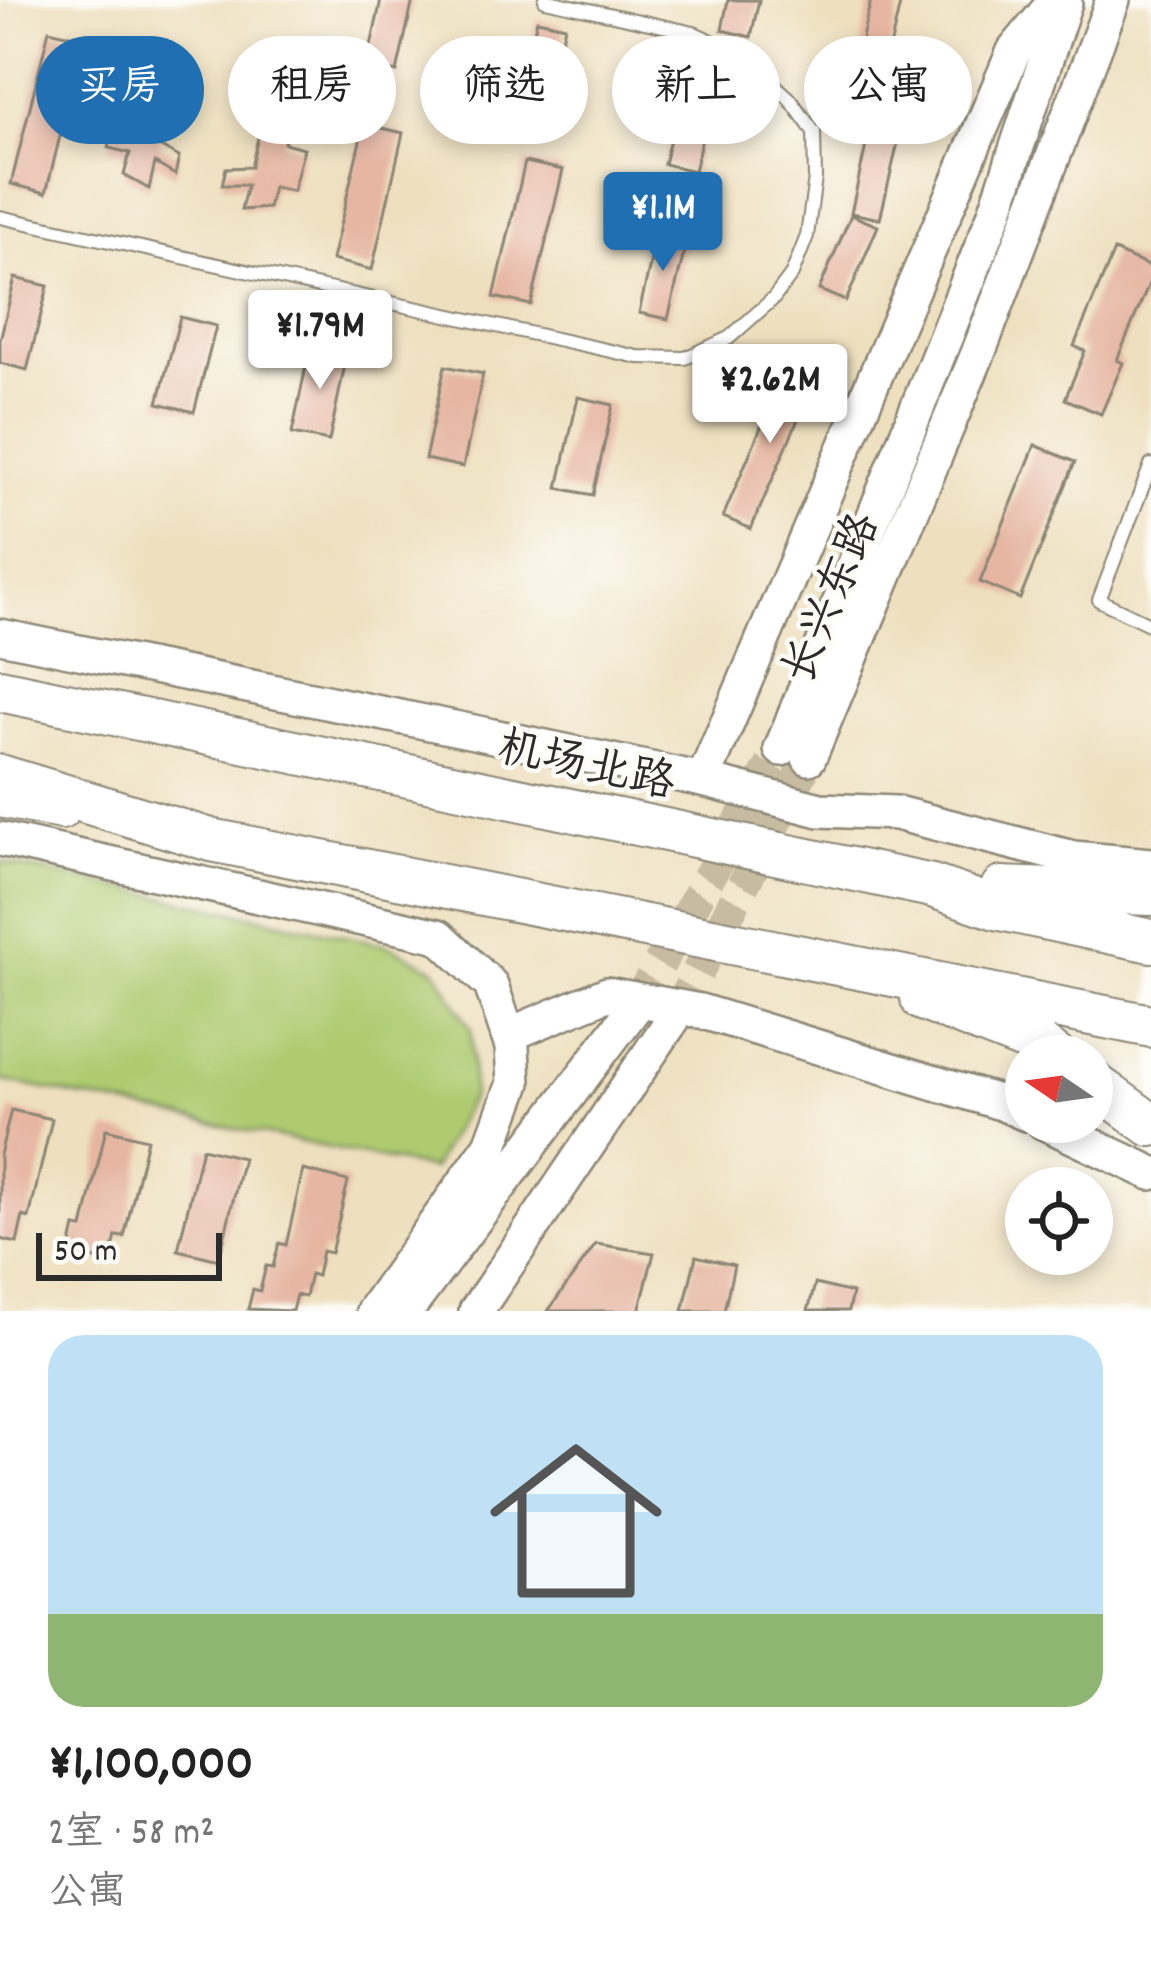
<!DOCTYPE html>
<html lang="zh">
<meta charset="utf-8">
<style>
body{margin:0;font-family:Dekko,"LXGW WenKai TC",sans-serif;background:#f6f6f6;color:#222;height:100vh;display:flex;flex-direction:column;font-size:45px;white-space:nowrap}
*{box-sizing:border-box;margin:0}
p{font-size:39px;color:#767676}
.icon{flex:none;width:66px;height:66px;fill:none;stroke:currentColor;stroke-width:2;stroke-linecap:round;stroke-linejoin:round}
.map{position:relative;height:1311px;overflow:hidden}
.drawer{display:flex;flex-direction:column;background:#fff;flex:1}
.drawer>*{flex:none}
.guide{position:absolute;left:36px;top:36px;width:1080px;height:108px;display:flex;gap:24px}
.needle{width:78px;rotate:283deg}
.buttons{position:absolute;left:1005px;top:1035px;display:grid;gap:24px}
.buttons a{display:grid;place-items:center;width:108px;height:108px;border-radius:50%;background:#fff;box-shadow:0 6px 18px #0003;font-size:60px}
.scale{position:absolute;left:36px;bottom:30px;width:186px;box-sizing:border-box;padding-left:12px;border:6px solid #2b2b2b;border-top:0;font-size:33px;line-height:42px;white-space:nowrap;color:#2b2b2b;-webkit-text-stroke:9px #fdfcf7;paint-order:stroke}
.price{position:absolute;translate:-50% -102px;padding:0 27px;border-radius:12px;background:#fff;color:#222;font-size:39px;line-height:78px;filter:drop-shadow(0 3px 6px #0008)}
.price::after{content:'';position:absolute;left:50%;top:72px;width:36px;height:27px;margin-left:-18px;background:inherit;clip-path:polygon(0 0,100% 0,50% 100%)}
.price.current{background:#1f6fb2;color:#fff}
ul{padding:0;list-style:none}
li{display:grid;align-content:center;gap:24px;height:636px;padding:0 48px}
li span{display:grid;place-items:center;height:372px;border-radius:36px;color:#555}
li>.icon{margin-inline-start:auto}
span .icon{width:216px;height:216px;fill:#fffc;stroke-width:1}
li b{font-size:51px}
.tag{padding:0 42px;border-radius:54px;background:#fff;box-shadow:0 6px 18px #0003;font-size:42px;line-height:108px}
.tag.current{background:#1f6fb2;color:#fff}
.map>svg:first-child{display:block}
</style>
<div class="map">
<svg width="1151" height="1311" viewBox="0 0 1151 1311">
<rect width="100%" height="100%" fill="#fdfcf7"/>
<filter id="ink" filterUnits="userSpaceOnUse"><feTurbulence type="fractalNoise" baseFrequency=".00833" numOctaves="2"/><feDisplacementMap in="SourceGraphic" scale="24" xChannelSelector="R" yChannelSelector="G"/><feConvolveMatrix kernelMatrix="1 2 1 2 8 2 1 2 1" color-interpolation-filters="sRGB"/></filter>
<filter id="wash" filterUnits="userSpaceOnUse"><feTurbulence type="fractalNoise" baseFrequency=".004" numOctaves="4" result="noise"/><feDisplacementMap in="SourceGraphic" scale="48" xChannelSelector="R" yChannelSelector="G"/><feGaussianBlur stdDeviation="2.7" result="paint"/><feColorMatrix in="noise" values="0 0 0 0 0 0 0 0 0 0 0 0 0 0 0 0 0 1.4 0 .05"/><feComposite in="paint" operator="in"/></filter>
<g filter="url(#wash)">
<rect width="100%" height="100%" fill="#eee0bf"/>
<path fill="#aecb71" stroke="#6c7b4e" stroke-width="3" d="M0,862L388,945L436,970L471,1029L473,1094L432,1169L0,1080Z"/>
<g id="blocks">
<g fill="#e6b6a2">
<path d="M381,0H413L397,72L367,65Z"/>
<path d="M728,0H759L751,37L722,30Z"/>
<path d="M871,0H901L882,82L853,76Z"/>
<path d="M537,20L565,26L546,110L517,103Z"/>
<path d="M49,30L84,38L46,193L11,184Z"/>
<path d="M146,81L173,87L159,146L179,157L175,175L155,163L149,189L124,175L130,153L109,148L119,105L140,110Z"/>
<path d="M684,81L714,88L694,171L664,164Z"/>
<path d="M265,108L291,114L284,143L304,148L293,191L273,187L268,208L241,210L247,185H222L226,168L251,167Z"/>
<path d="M364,124L403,133L372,270L332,260Z"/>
<path d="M869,132L899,138L880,219L851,213Z"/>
<path d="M525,162L563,170L531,305L494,297Z"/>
<path d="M851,215L878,226L846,301L819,290Z"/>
<path d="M658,229L688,236L668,319L639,313Z"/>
<path d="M1114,251L1151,267V279L1117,360L1123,363L1101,414L1065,399L1085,351L1074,346Z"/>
<path d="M15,278L48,286L27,370L0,363V340Z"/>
<path d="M180,317L216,326L194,412L158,403Z"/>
<path d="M311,342L348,350L329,441L292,434Z"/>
<path d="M788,363L817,375L751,529L723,517Z"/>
<path d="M445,366L483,374L463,467L425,459Z"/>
<path d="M578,397L613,405L593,495L558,488Z"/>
<path d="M1035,445L1075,462L1020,599L980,582Z"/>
<path d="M11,1110L52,1119L29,1218L23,1216L17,1243L0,1239V1155Z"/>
<path d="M106,1129L147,1139L124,1237L116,1236L110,1262L69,1253L75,1227L83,1228Z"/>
<path d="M202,1148L243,1158L219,1260L178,1250Z"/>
<path d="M303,1170L348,1181L331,1253L322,1251L317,1276L310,1274L305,1297L296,1295L292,1311L248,1309L253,1289L260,1291L266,1266L273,1267L279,1243L286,1245Z"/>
<path d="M596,1244L654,1253L639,1311H548Z"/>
<path d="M696,1256L734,1265L724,1311H683Z"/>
<path d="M815,1284L852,1293L848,1311H808Z"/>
</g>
</g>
</g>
<g filter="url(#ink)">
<use href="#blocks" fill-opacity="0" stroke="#8c8675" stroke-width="3"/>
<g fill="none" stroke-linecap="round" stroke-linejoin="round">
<g stroke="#c7bca1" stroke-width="33" stroke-dasharray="33 16" stroke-linecap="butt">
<path d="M635,1007L781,749"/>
<path d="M675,1016L809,758"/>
</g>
<g stroke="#8c8675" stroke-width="16">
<g id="lane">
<path d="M0,217L638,357L685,358L729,338L774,298L792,274L807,236L815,178L814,132L790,99L741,54L694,33L545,0"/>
<path d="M1151,465L1099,600L1151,625"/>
</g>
</g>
<g stroke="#8c8675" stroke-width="38">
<g id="secondary">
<path d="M0,636L474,732L703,780L820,810L896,813L1073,858L1151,865"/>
<path d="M781,749L995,213L1065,2"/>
<path d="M809,758L979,351L1113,0"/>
<path d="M703,780L1014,51L1056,0"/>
<path d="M0,839L439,936L491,985L512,1047L514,1083L491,1145L373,1311"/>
<path d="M508,1035L607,994L700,1011L1001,1103L1026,1114"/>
<path d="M1043,1122L1151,1173"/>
<path d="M406,1311L635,1007"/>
<path d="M476,1311L675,1016"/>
</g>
</g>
<g stroke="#8c8675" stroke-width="40">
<path id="primary" d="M0,799L61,811"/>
</g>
<g stroke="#8c8675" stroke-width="46">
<g id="highway">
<path d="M0,690L932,886L996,908L1151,941"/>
<path d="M0,776L211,840L1151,1026"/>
<path d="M1002,888L1151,894"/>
<path d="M922,999L1042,1046L1055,1056"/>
<path d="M1092,1082L1151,1125"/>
</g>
</g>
<use href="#lane" stroke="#fff" stroke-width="12"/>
<use href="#secondary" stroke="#fff" stroke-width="33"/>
<use href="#primary" stroke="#fff" stroke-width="36"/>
<use href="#highway" stroke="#fff" stroke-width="42"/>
</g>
</g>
<g text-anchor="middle" stroke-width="9" stroke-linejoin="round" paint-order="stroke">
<g font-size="45" fill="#2b2b2b" stroke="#fdfcf7">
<text transform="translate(828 597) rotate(-67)" y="16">长兴东路</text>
<text transform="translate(587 762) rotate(12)" y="16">机场北路</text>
</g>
</g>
</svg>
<div class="buttons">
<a><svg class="needle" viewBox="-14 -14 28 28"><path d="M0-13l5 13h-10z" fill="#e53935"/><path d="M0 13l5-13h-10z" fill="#767676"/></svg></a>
<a><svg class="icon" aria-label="locate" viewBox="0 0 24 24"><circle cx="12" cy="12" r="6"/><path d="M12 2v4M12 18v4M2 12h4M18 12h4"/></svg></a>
</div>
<div class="scale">50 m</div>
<b class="price current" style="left:663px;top:274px">¥1.1M</b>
<b class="price" style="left:320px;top:392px">¥1.79M</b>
<b class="price" style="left:770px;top:446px">¥2.62M</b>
<div class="guide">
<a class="tag current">买房</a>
<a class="tag">租房</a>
<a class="tag">筛选</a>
<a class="tag">新上</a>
<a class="tag">公寓</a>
</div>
</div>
<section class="drawer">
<ul>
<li><span style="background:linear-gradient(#bfe0f5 75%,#8fb573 0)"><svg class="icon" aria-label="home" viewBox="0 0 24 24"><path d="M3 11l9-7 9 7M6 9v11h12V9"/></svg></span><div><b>¥1,100,000</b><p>2室 · 58 m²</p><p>公寓</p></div></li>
</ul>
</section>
